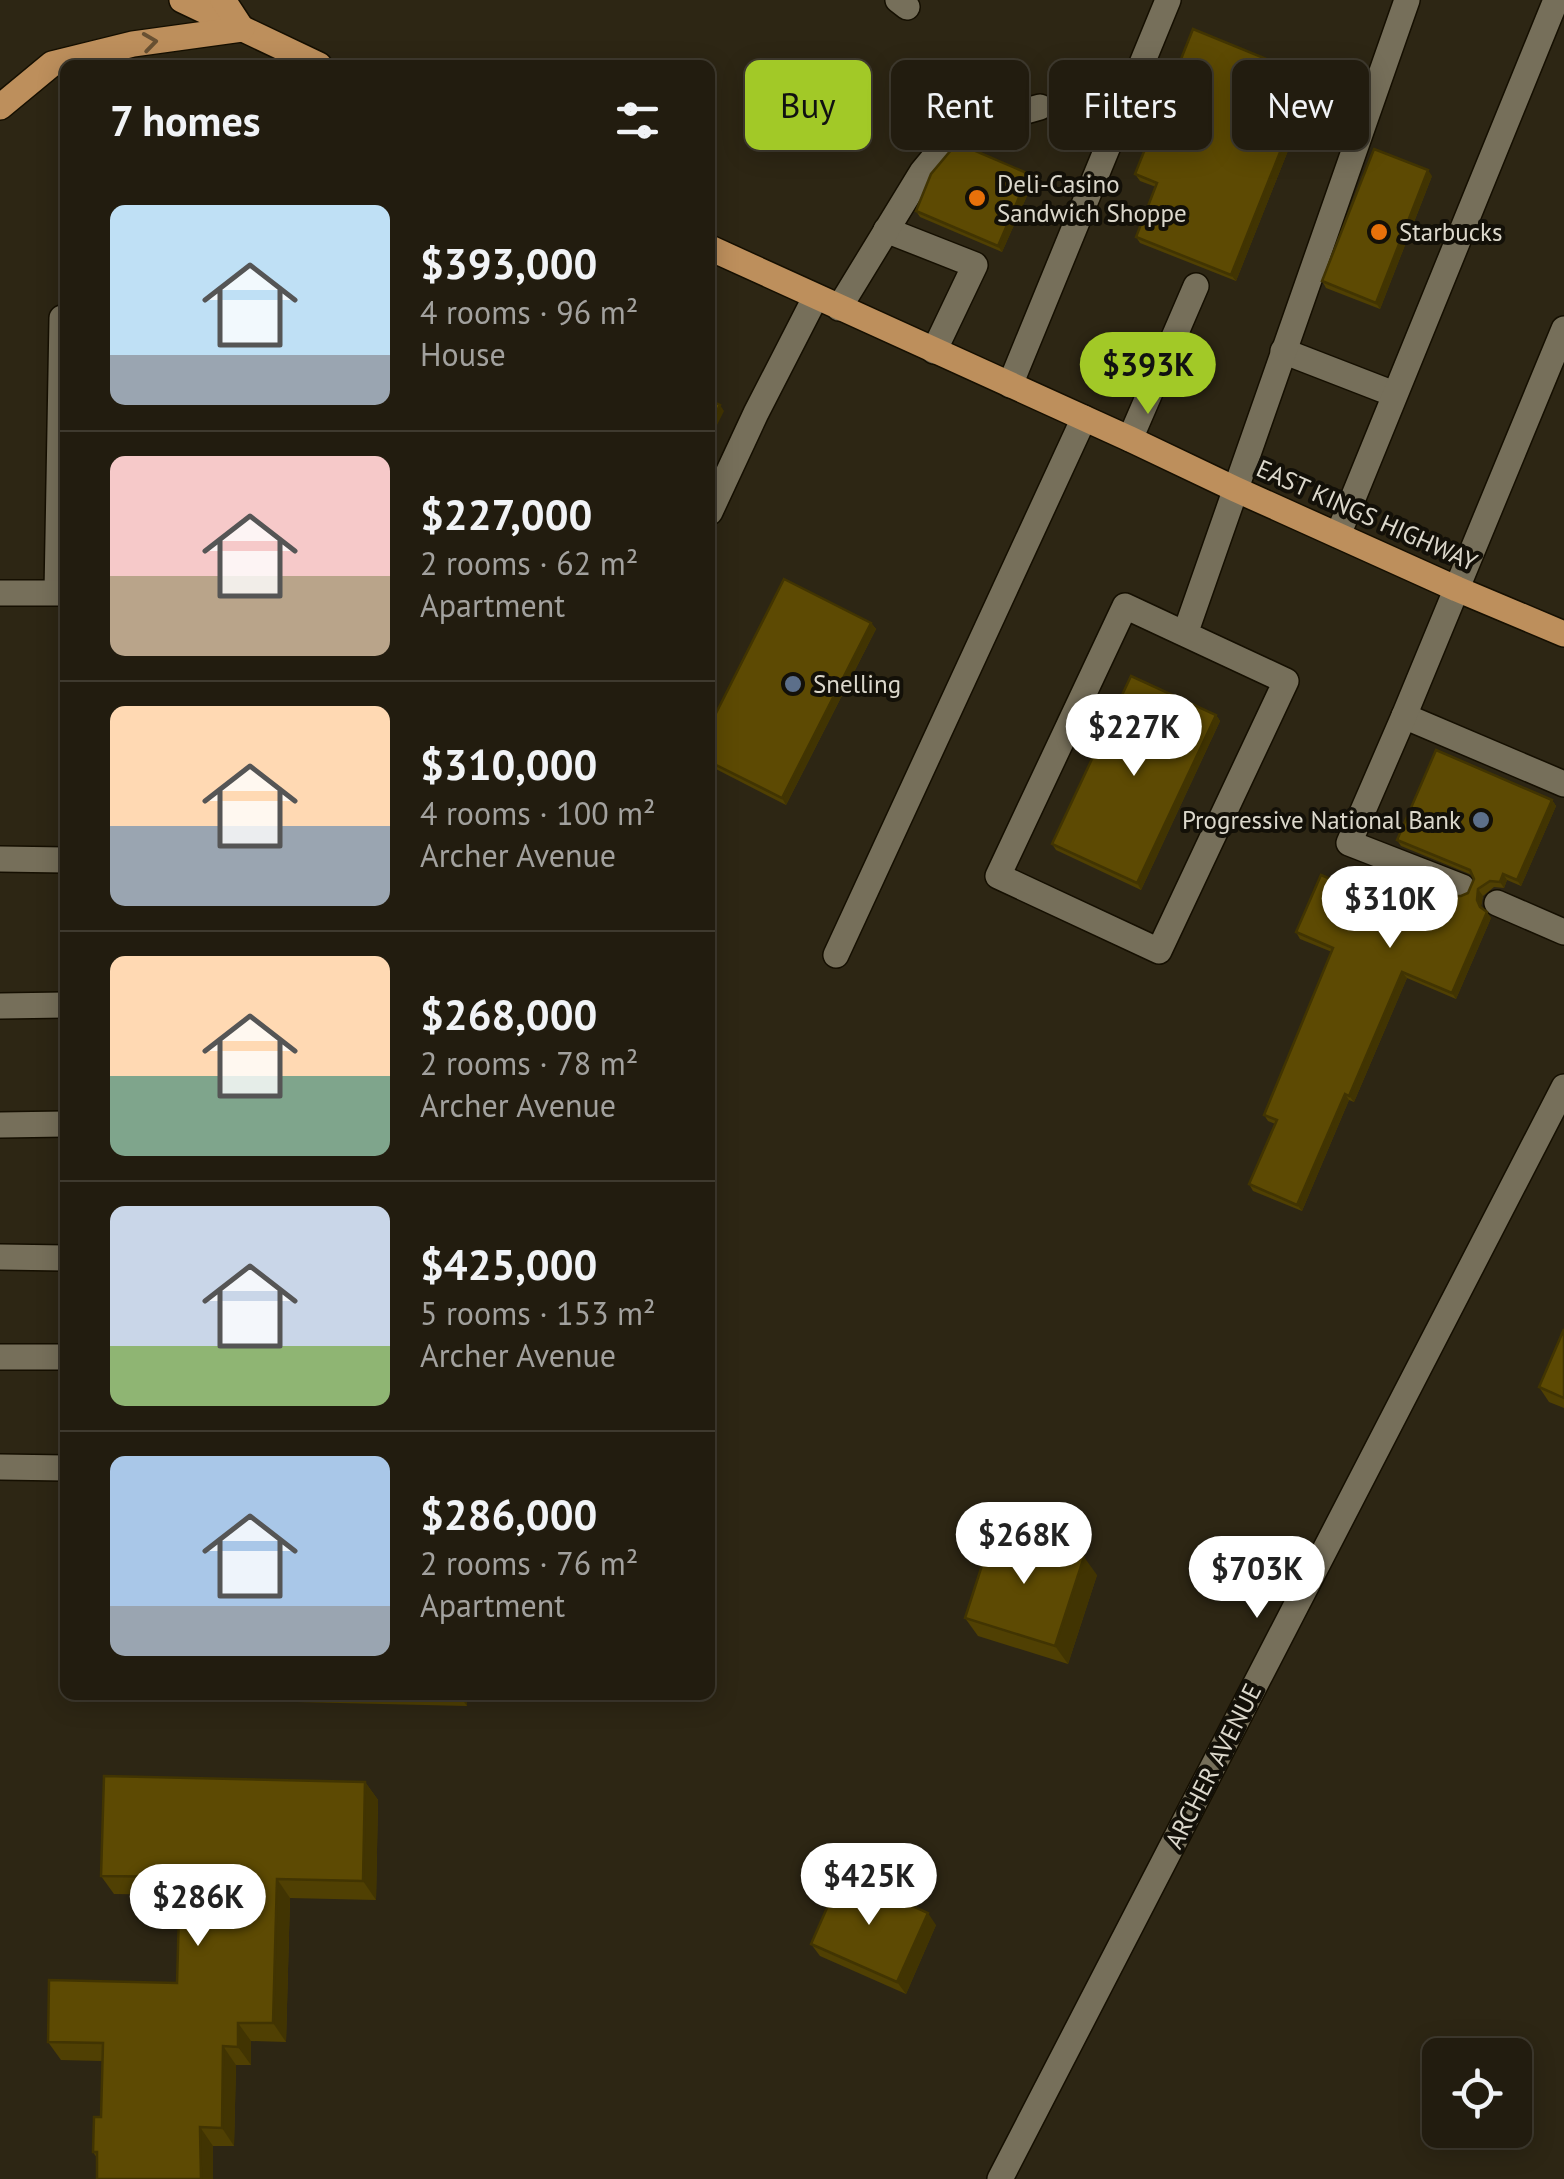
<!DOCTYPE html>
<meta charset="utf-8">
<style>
body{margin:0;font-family:"PT Sans",sans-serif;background:#2e291d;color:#f1f3f6;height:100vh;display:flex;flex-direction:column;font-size:38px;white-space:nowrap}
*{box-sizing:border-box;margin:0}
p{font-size:32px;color:#a2a19e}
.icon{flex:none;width:55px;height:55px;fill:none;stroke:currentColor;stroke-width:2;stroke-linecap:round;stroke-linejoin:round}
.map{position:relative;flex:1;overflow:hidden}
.side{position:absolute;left:60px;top:60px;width:655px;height:1640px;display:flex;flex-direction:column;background:#221c0f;border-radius:15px;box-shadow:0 5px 25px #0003,0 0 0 2px #3f3a2f}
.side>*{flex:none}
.banner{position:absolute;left:745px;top:60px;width:668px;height:90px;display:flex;gap:20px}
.buttons{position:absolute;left:1422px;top:2038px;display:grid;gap:20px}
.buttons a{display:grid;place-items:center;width:110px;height:110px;border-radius:15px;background:#221c0f;box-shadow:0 5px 25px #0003,0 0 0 2px #3f3a2f;font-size:50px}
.price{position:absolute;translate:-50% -85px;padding:0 22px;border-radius:35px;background:#fff;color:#222;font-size:32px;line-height:65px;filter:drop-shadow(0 2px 5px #0008)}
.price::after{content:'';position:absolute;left:50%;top:60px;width:30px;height:22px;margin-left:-15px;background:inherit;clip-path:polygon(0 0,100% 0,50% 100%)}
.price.on{background:#a2c927;color:#111}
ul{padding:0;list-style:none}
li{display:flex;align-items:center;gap:30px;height:250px;padding:0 50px}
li+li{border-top:2px solid #3f3a2f}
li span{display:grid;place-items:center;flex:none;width:280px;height:200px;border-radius:15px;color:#555}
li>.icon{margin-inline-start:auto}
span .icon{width:120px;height:120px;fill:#fffc;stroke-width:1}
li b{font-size:42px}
h2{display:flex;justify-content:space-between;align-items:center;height:120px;padding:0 50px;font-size:42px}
.pill{padding:0 35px;border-radius:15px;background:#221c0f;box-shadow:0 5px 25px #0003,0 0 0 2px #3f3a2f;font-size:35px;line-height:90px}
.pill.on{background:#a2c927;color:#111}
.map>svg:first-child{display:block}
</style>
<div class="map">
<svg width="1564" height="2179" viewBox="0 0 1564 2179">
<rect width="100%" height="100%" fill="#2d2614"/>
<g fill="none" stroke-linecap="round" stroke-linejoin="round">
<g stroke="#150f01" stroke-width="28">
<g id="minor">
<path d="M898,0L907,7"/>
<path d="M886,230L975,265L934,351"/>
<path d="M839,308L922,172L956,131L1040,107"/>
<path d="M1283,351L1394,394"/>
<path d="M1010,385L1168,0"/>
<path d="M1130,439L1196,286"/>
<path d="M710,512L756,413L815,298"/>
<path d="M1338,535L1556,0"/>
<path d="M57,592L62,318H65"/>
<path d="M0,593H65"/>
<path d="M1185,634L1286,681L1159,951L998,876L1125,606L1185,634L1407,0"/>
<path d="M1404,716L1564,784"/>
<path d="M0,859L65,860"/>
<path d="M1462,887L1349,843L1404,716L1564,329"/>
<path d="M1497,903L1564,932"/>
<path d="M836,955L1084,418"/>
<path d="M0,1006L65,1005"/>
<path d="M0,1125L65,1124"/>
<path d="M0,1257L65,1258"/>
<path d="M0,1357H65"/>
<path d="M0,1467L65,1468"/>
<path d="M1000,2179L1564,1087"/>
</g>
</g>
<g stroke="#150f01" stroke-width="28">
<g id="major">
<path d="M182,0L319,65"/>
<path d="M0,107L52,64L133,44L242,29L223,0"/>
<path d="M710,248L1130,439L1235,489L1457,589L1564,634"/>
</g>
</g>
<use href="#minor" stroke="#766f5a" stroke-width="25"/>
<use href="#major" stroke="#bd8f5c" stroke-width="25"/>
</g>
<g fill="#504003">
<path d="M1310,77L1315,83L1236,281L1140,243L1136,237L1156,187L1140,181L1135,174Z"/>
<path d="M1432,176L1380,309L1326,288L1322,281Z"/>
<path d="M1034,180L1002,252L920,217L916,211Z"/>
<path d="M871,623L876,629L786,805L710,766V725Z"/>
<path d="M1216,715L1220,721L1141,890L1056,850L1052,844Z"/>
<path d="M1552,800L1556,806L1521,886L1507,880L1504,888L1494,887L1483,896L1481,906L1491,918L1456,999L1407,978L1354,1102L1349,1100L1302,1211L1253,1191L1249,1184L1275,1124L1268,1121L1264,1115L1332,952L1300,939L1296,932L1364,893L1381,876L1452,896H1461L1468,893L1474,879L1472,875L1401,846L1397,840Z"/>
<path d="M1564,1329V1408L1549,1402L1539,1387Z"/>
<path d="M1097,1575L1068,1664L978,1636L965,1618Z"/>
<path d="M116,1695H467V1706L119,1698Z"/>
<path d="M365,1782L378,1800L376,1900L290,1898L286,2042L251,2041V2065H236L234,2146H213V2179H97V2158L93,2152L101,2117L102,2061L61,2060L48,2042L177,1983L179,1895L114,1894L101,1876Z"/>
<path d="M936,1925L906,1994L820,1956L811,1944Z"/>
</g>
<g fill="#413402">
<path d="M1310,77L1315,83L1236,281L1231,275Z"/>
<path d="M1428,170L1432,176L1380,309L1376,303Z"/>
<path d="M1029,174L1034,180L1002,252L998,246Z"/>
<path d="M720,405L724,411L710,439V424Z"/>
<path d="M871,623L876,629L786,805L782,798Z"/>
<path d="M1216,715L1220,721L1141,890L1137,883Z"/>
<path d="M1552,800L1556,806L1521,886L1517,880Z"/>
<path d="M1503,874L1507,880L1504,888L1500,882Z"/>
<path d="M1478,889L1483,896L1481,906L1485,913L1477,900Z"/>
<path d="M1487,912L1491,918L1456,999L1452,993Z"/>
<path d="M1402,972L1407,978L1354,1102L1349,1096Z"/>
<path d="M1345,1094L1349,1100L1302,1211L1297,1205Z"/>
<path d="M1084,1557L1097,1575L1068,1664L1055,1646Z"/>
<path d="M459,1695H467V1706Z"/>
<path d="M365,1782L378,1800L376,1900L363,1881Z"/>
<path d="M277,1879L290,1898L286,2042L273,2023Z"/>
<path d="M928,1913L936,1925L906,1994L897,1982Z"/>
<path d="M238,2023L251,2041V2065L238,2047Z"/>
<path d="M223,2046L236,2065L234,2146L222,2128Z"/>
<path d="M200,2127L213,2146V2179H201Z"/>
</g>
<g fill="#5d4a03" stroke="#413402" stroke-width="2.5">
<path d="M1193,29L1310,77L1231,275L1136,237L1157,183L1135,174Z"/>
<path d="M957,143L1029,174L998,246L916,211L931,174Z"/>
<path d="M1374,149L1428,170L1376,303L1322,281Z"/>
<path d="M710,400L720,405L710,424Z"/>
<path d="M784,579L871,623L782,798L710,762V725Z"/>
<path d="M1131,676L1216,715L1137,883L1052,844Z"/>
<path d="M1436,750L1552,800L1517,880L1503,874L1500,882L1490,881L1478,889L1477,900L1480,907L1487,912L1452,993L1402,972L1349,1096L1345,1094L1297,1205L1249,1184L1277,1120L1264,1115L1333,948L1296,932L1321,875L1364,893L1372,873L1381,876L1384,869L1452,896H1461L1468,893L1474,879L1470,870L1397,840Z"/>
<path d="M1564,1329V1398L1539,1387Z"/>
<path d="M994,1528L1084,1557L1055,1646L965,1618Z"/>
<path d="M104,1776L365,1782L363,1881L277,1879L273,2023H238V2047L223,2046L222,2128L200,2127L201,2179H97V2152H93L94,2117H101L103,2043L48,2042L49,1980L177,1983L180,1877L101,1876Z"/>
<path d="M842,1874L928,1913L897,1982L811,1944Z"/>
</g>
<defs><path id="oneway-chevron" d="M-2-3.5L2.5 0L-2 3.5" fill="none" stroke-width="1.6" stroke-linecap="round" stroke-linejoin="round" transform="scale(2.5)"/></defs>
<use stroke="#685032" href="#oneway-chevron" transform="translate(150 42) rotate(-8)"/>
<g fill="#e8710a" stroke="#131008" stroke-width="4">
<circle cx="977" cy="198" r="10"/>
<circle cx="1379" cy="232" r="10"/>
</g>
<g fill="#5c6f8a" stroke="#131008" stroke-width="4">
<circle cx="793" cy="684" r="10"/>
<circle cx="1481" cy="820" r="10"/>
</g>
<g text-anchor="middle" stroke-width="8" stroke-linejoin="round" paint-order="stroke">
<g font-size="25" fill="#dcd8cc" stroke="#131008" text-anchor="start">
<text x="997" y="193">Deli-Casino<tspan x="997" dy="29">Sandwich Shoppe</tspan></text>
<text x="1399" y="241">Starbucks</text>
<text x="813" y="693">Snelling</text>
<text x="1461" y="829" text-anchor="end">Progressive National Bank</text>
</g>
<g font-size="25" fill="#dcd8cc" stroke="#131008">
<text transform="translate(1367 515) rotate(24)" y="9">EAST KINGS HIGHWAY</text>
<text transform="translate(1213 1766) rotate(-63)" y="9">ARCHER AVENUE</text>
</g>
</g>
</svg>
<div class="buttons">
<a><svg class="icon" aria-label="locate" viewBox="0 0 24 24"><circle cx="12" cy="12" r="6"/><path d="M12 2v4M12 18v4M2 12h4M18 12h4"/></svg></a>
</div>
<b class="price on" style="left:1148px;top:417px">$393K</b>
<b class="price" style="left:1134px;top:779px">$227K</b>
<b class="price" style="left:1390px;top:951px">$310K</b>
<b class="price" style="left:1024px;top:1587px">$268K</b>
<b class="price" style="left:1257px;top:1621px">$703K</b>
<b class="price" style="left:869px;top:1928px">$425K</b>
<b class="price" style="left:198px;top:1949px">$286K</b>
<div class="banner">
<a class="pill on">Buy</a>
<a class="pill">Rent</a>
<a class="pill">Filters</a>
<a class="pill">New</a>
</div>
<section class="side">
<h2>7 homes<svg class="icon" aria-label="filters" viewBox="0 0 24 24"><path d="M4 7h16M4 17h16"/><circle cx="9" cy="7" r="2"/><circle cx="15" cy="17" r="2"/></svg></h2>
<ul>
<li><span style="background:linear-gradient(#bfe0f5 75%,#9aa5b1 0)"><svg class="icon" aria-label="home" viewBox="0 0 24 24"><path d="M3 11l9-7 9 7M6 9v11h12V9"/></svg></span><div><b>$393,000</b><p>4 rooms · 96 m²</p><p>House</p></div></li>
<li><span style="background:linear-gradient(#f6c9c9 60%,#b9a48a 0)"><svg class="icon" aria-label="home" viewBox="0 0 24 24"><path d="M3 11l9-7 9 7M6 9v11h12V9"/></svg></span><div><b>$227,000</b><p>2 rooms · 62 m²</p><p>Apartment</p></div></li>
<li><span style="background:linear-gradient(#ffd9b3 60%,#9aa5b1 0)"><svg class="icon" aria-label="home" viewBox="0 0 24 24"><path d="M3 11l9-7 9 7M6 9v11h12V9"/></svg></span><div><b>$310,000</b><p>4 rooms · 100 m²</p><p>Archer Avenue</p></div></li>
<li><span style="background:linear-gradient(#ffd9b3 60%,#7fa58c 0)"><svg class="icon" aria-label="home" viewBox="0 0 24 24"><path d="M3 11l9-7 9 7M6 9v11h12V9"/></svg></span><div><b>$268,000</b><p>2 rooms · 78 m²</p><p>Archer Avenue</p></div></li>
<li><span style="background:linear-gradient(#c9d6e8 70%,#8fb573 0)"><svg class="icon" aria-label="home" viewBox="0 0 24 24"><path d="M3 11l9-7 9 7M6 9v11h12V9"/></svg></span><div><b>$425,000</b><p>5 rooms · 153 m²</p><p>Archer Avenue</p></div></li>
<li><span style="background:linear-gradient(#a9c7e8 75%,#9aa5b1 0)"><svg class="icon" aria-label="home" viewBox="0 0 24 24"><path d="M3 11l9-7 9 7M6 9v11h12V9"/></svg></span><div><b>$286,000</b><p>2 rooms · 76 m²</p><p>Apartment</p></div></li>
</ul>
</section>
</div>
